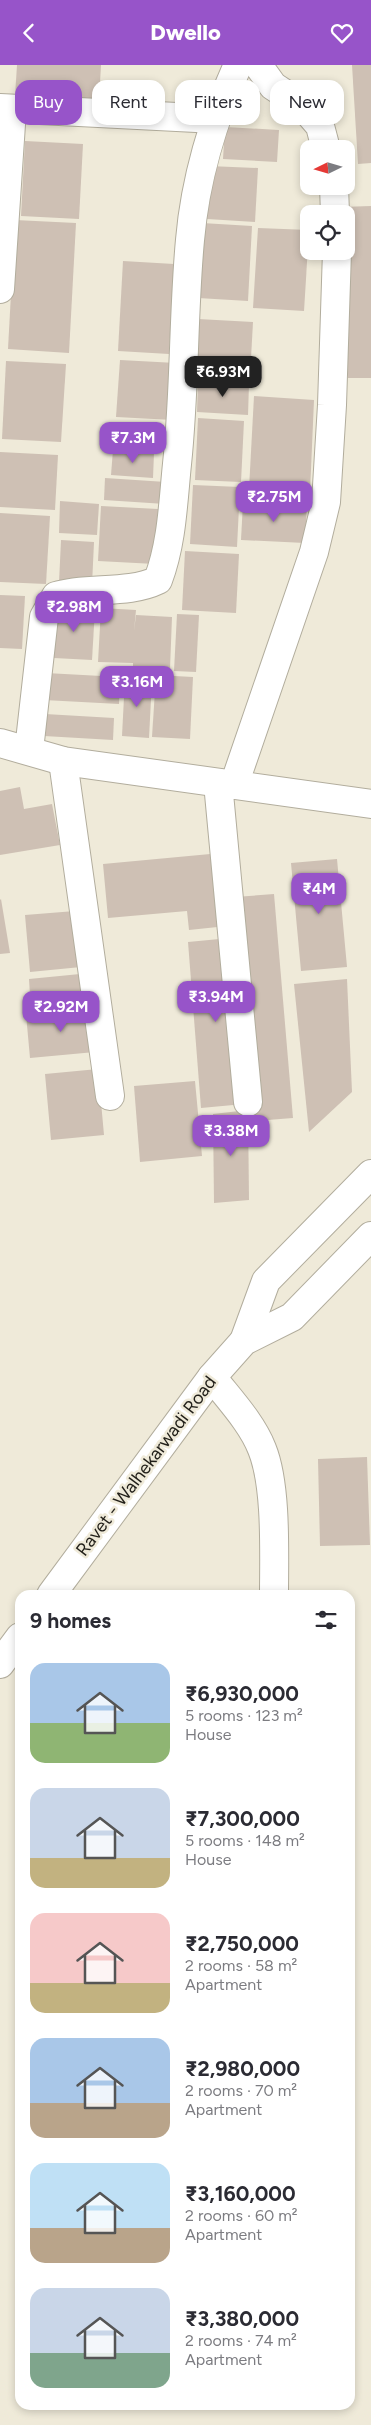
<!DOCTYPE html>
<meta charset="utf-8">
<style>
body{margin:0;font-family:Figtree,sans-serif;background:#f2f2f3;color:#2b2b33;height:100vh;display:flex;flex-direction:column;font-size:19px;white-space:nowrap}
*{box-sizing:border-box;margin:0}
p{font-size:16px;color:#7c7c81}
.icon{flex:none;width:28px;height:28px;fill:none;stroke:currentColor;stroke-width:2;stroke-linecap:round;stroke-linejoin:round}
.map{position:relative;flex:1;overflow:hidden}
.sheet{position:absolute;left:15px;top:1525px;width:340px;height:820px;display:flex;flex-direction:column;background:#fff;border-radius:15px;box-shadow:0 2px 8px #0003}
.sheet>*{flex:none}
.hud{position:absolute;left:15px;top:15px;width:341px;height:45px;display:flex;gap:10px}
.needle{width:32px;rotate:265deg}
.controls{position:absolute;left:300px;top:75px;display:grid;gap:10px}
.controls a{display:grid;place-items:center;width:55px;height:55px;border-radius:10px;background:#fff;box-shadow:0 2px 8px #0003;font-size:25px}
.price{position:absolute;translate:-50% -42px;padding:0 11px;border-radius:10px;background:#9754c9;color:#fff;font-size:16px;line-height:32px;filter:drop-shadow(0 1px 2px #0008)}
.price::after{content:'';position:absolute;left:50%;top:30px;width:15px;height:11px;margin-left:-8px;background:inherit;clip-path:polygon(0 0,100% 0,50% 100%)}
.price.active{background:#222;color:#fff}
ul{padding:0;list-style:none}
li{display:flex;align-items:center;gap:15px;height:125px;padding:0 15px}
li span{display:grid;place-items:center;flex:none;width:140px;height:100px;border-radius:15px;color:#555}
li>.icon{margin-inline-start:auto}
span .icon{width:60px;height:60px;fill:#fffc;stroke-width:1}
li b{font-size:21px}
h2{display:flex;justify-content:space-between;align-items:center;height:60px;padding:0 15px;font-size:21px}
.pill{padding:0 18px;border-radius:15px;background:#fff;box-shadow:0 2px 8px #0003;font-size:18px;line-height:45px}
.pill.active{background:#9754c9;color:#fff}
header{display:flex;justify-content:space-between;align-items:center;height:65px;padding:0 15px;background:#9754c9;color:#fff;font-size:22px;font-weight:800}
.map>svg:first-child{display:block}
</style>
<header><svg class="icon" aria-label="back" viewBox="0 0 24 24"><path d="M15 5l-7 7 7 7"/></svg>Dwello<svg class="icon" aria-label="heart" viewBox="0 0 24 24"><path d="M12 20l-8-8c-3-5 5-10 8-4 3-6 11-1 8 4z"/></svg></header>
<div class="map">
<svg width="371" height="2360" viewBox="0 0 371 2360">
<rect width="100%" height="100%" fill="#efead9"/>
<g fill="#cec0b4">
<path d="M17,0H101L99,36L15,31Z"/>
<path d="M352,0H371V98L358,99Z"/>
<path d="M225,62L279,65L277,97L223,94Z"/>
<path d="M25,76L83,79L79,154L21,151Z"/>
<path d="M209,101L258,103L255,157L207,154Z"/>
<path d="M371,141V313H348L343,186H346V149L341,142Z"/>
<path d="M15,155L76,158L69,288L8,284Z"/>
<path d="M202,158L252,161L248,236L198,233Z"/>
<path d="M258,163L309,165L304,246L253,243Z"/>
<path d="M123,196L174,199L169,289L118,286Z"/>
<path d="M198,254L253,257L250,311L195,308Z"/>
<path d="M120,295L176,298L173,355L116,352Z"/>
<path d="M6,296L66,299L61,377L2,374Z"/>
<path d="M198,316L249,319L248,350L197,347Z"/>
<path d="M254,331L314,335L310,427L249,424Z"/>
<path d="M198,353L244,356L241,417L195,415Z"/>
<path d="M112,360L174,363L173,384L111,381Z"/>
<path d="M113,385L154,388L153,413L111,410Z"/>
<path d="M0,387L58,390L55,445L0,442Z"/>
<path d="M105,413L166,417L165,439L104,435Z"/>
<path d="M193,420L240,422L237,482L190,479Z"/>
<path d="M60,436L99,439L97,470L59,468Z"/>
<path d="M243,438L307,441L305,478L241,475Z"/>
<path d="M101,441L158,444L155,499L98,496Z"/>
<path d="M0,448L50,451L46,519L0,517Z"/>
<path d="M61,475L94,477L92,520L59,518Z"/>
<path d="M185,486L239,489L236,548L182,545Z"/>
<path d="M0,530L25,531L22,584L0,583Z"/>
<path d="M56,542L95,544L92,595L54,593Z"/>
<path d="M101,543L136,545L134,566L136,550L172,552L170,604L133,602V598L98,597Z"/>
<path d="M177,549L199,550L196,607L174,606Z"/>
<path d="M46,608L120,612L119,639L44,635Z"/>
<path d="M156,610L193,612L190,674L152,672Z"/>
<path d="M125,613L152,615L149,673L122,671Z"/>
<path d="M45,649L114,653L113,675L44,671Z"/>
<path d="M20,722L24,744L52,739L60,780L0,790V726Z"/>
<path d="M221,788L227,861L189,865L187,846L108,853L103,799Z"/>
<path d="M337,794L347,902L301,906L291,798Z"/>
<path d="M274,829L293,1053L255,1056L235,832Z"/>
<path d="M1,834L10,888L0,889V835Z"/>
<path d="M75,846L81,902L30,907L25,850Z"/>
<path d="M230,873L244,1039L201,1043L188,877Z"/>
<path d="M80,909L82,940L31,945L29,914Z"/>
<path d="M347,914L352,1027L309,1067L294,919Z"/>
<path d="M91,943L95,987L30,993L26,949Z"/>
<path d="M98,1004L104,1070L51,1075L45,1009Z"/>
<path d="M195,1016L202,1091L140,1097L134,1021Z"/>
<path d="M248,1045L249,1135L214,1138L213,1049Z"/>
<path d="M367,1392L370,1480L320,1481L318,1394Z"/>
</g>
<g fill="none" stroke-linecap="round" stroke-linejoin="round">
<g stroke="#b2ad9d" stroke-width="30">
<g id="minor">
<path d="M258,0L273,21L302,40L320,61L326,84"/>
<path d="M0,43L216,54"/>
<path d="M334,121L335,149"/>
<path d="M0,224L12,44"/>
<path d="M0,678L63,696L371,739"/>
<path d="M29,685L44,552L56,531C89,521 127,530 158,515C172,478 173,438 177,399C185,325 183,250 190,175C195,116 213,54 238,0"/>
<path d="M63,696L110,1031"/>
<path d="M218,718L248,1037"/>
<path d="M234,720L314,487L326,437L332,340L337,186"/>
<path d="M212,1312C229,1334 252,1358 262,1384C277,1421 274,1490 274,1530"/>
</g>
</g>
<g stroke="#b2ad9d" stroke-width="30">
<g id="major">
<path d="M244,1276L266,1216L371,1109"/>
<path d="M51,1530L212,1312L244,1276L292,1252L371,1171"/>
<path d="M0,1599L20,1572"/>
</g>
</g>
<use href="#minor" stroke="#fff" stroke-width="28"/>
<use href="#major" stroke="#fff" stroke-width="28"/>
</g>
<g text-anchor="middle" stroke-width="5" stroke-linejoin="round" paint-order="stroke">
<g font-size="18" fill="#211f19" stroke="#efead9">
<text transform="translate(146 1401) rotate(-53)" y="6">Ravet - Walhekarwadi Road</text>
</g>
</g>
</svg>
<div class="controls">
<a><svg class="needle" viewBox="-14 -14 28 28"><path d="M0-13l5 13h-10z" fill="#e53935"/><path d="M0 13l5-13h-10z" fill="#7c7c81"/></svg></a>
<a><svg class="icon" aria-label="locate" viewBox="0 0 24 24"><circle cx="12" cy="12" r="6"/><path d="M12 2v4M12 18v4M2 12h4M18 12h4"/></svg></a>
</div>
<b class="price active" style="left:223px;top:333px">₹6.93M</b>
<b class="price" style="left:133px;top:399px">₹7.3M</b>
<b class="price" style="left:274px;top:458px">₹2.75M</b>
<b class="price" style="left:74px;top:568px">₹2.98M</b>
<b class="price" style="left:137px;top:643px">₹3.16M</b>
<b class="price" style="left:319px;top:850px">₹4M</b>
<b class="price" style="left:216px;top:958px">₹3.94M</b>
<b class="price" style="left:61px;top:968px">₹2.92M</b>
<b class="price" style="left:231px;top:1092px">₹3.38M</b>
<div class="hud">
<a class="pill active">Buy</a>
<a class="pill">Rent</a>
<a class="pill">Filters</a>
<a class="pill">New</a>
</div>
<section class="sheet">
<h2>9 homes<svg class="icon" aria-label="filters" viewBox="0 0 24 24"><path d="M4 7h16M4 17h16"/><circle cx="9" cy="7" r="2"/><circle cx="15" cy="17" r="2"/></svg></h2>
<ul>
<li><span style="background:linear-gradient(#a9c7e8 60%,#8fb573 0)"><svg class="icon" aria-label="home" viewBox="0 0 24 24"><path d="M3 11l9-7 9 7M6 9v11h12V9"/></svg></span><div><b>₹6,930,000</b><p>5 rooms · 123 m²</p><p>House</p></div></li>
<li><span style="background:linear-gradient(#c9d6e8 70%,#c2b280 0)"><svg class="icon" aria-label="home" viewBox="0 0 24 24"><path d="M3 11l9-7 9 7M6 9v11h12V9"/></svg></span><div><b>₹7,300,000</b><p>5 rooms · 148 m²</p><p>House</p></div></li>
<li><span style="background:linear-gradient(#f6c9c9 70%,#c2b280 0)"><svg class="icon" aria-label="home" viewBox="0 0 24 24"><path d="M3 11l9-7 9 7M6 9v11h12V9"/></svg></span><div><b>₹2,750,000</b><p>2 rooms · 58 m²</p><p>Apartment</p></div></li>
<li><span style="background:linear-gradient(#a9c7e8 65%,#b9a48a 0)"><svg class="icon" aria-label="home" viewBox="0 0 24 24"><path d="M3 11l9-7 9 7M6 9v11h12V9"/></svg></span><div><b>₹2,980,000</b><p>2 rooms · 70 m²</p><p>Apartment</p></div></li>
<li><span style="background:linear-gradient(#bfe0f5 65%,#b9a48a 0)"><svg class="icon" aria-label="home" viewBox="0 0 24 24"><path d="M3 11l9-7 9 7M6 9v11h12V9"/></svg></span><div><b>₹3,160,000</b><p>2 rooms · 60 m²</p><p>Apartment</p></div></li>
<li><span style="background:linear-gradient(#c9d6e8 65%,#7fa58c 0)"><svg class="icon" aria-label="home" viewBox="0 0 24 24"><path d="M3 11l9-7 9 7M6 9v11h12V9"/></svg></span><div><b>₹3,380,000</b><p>2 rooms · 74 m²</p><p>Apartment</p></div></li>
</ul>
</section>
</div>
